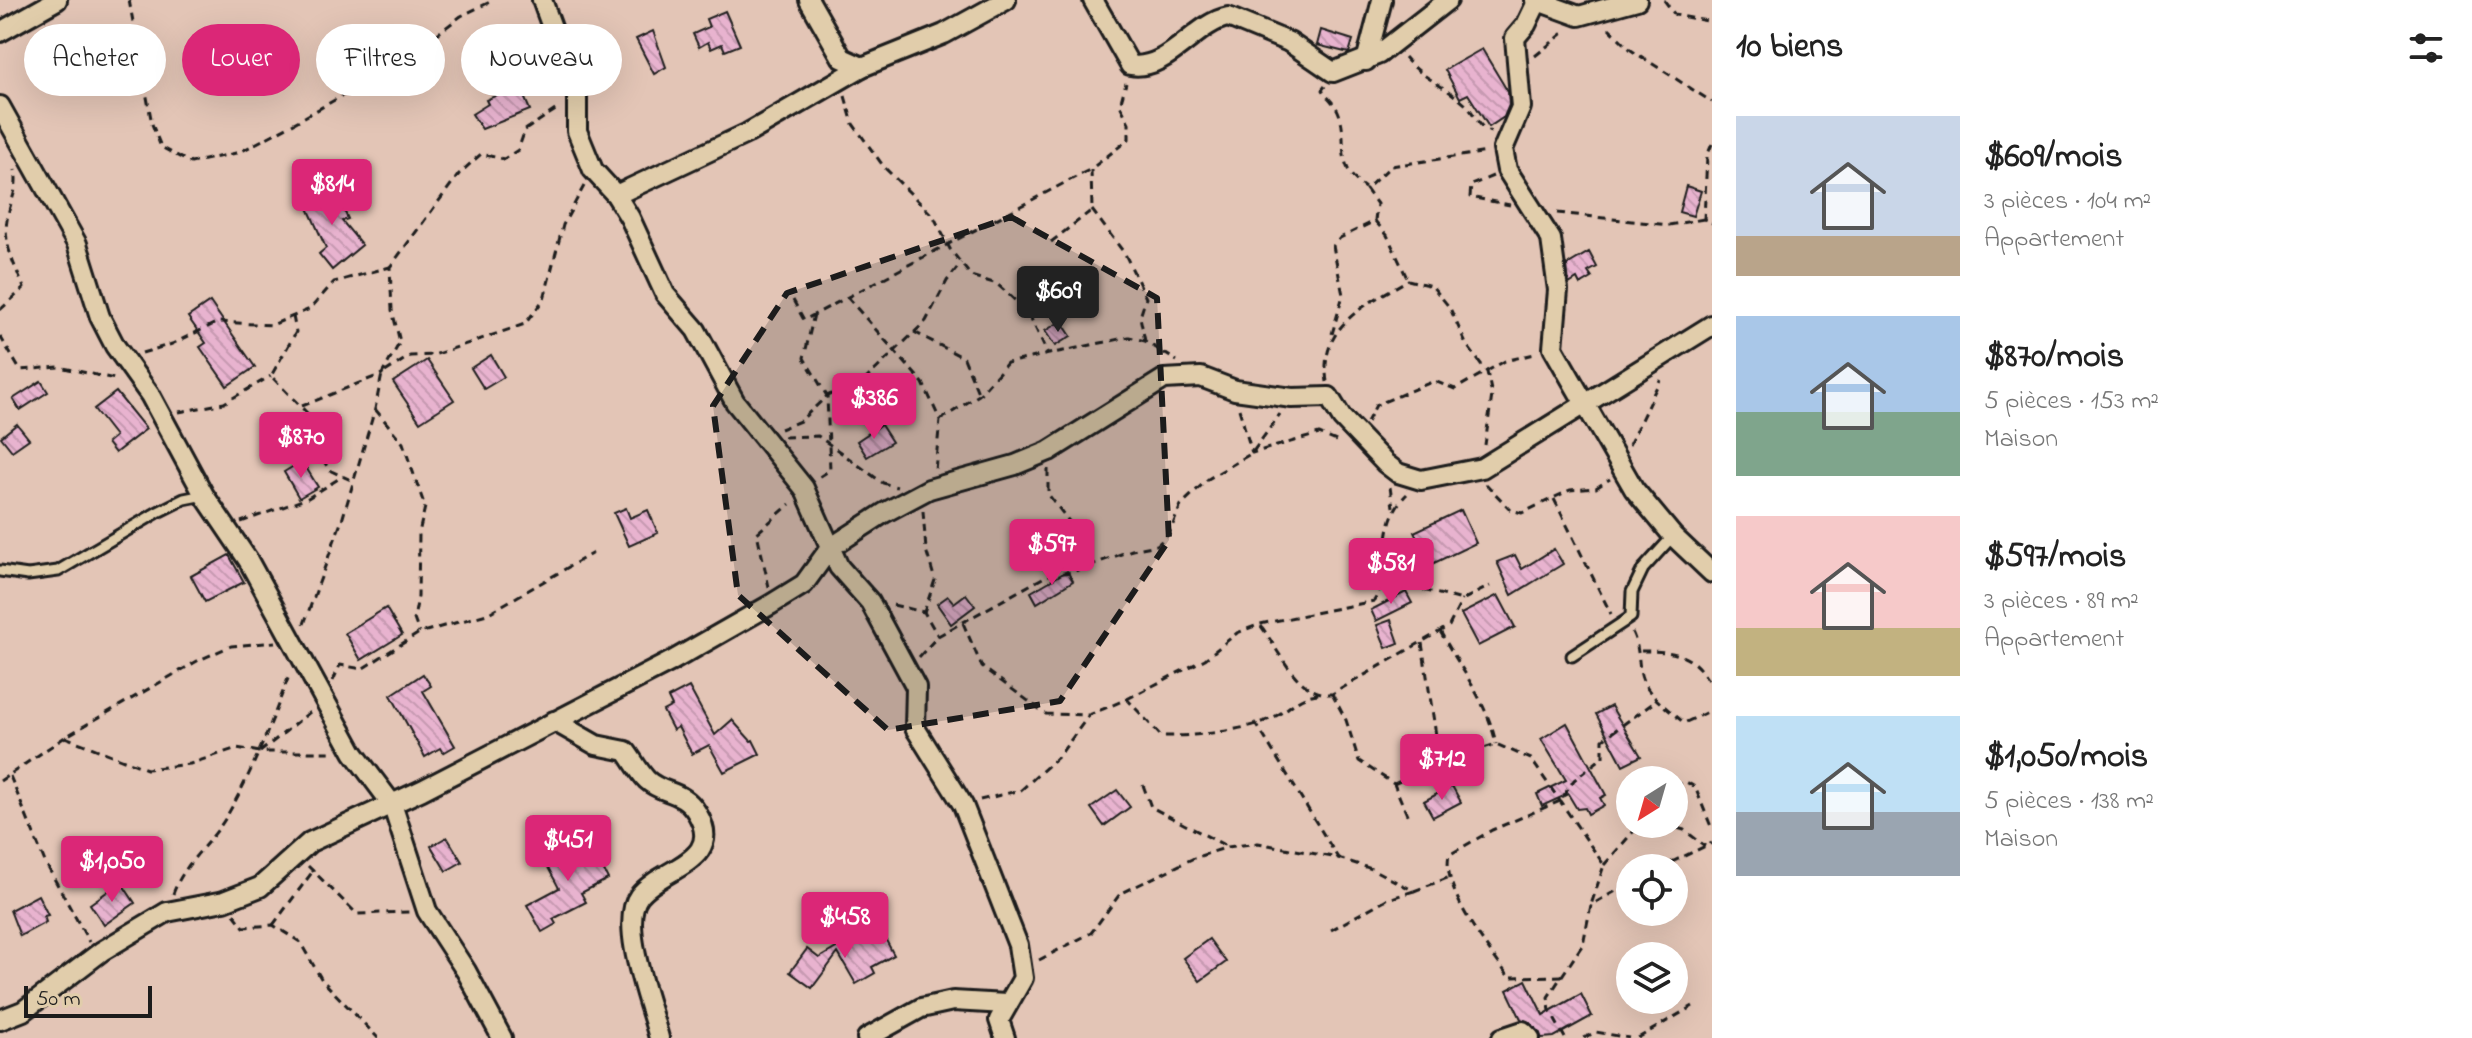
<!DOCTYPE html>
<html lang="fr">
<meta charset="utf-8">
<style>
body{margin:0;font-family:"Indie Flower",sans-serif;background:#f6f6f6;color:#222;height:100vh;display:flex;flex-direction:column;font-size:30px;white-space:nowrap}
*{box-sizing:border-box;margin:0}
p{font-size:26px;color:#767676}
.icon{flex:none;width:44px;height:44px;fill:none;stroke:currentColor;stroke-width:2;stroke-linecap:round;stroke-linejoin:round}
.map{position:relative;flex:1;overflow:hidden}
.details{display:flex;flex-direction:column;background:#fff;width:760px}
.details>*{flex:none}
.hud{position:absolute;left:24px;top:24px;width:760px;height:72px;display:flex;gap:16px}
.needle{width:52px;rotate:217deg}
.buttons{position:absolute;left:1616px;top:766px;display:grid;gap:16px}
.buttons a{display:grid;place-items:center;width:72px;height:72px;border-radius:50%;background:#fff;box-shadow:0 8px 32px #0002;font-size:40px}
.scale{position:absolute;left:24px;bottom:20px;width:128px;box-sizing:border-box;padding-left:8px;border:4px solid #1c1c1c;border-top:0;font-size:22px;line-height:28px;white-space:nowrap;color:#1c1c1c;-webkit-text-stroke:6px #e1cdab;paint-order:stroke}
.price{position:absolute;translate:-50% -68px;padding:0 18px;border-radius:8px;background:#db2777;color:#fff;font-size:26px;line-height:52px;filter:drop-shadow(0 2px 4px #0008)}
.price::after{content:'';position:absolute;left:50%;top:48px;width:24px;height:18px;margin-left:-12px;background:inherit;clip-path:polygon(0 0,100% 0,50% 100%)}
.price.current{background:#222;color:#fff}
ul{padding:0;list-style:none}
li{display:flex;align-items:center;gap:24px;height:200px;padding:0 24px}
li span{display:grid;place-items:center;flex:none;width:224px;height:160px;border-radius:0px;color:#555}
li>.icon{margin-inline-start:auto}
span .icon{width:96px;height:96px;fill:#fffc;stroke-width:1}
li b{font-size:34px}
h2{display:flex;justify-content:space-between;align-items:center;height:96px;padding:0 24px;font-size:34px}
.pill{padding:0 28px;border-radius:36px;background:#fff;box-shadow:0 8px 32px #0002;font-size:28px;line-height:72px}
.pill.current{background:#db2777;color:#fff}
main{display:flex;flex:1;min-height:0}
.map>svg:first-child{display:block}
</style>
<main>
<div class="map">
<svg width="1712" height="1038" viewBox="0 0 1712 1038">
<defs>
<pattern id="building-back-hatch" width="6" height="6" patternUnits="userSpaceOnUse" patternTransform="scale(2)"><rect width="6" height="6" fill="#e8b3cf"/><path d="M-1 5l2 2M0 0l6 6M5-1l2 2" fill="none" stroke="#c699b1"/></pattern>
</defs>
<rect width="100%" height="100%" fill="#e3c5b6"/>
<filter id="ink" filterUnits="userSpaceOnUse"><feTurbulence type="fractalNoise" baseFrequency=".0125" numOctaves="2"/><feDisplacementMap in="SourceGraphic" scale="16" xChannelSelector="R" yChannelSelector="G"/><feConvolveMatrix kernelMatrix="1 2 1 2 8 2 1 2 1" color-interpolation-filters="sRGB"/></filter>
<g filter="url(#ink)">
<g fill="url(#building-back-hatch)" stroke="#1c1c1c" stroke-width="2">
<path d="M725,11L740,45L725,51L722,44L711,49L708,42L699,47L693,34L709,27L706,19Z"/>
<path d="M1321,30L1353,40L1349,53L1317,45Z"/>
<path d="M653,31L666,67L654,74L636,39Z"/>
<path d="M1482,49L1508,92L1509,105L1504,117L1489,127L1468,94L1460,98L1445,70Z"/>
<path d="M519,85L530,110L482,129L472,114L488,104L486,100Z"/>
<path d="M333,186L348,219L342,221L362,245L332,270L319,254L326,248L304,199Z"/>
<path d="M1686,186L1701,191L1693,216L1679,212Z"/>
<path d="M1589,252L1597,267L1588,272L1592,278L1580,285L1577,279L1569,284L1567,265Z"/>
<path d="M210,302L255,367L227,386L200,347L206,343L188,317Z"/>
<path d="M1061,321L1071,336L1055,346L1045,331Z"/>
<path d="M491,355L504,377L484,389L471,368Z"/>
<path d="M427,360L454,400L420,422L393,382Z"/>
<path d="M41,381L48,392L20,410L13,399Z"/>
<path d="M116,392L146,429L115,453L107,443L115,436L94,409Z"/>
<path d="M17,424L29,439L12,451L1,437Z"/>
<path d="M881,425L892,442L867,457L857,441Z"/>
<path d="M302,461L318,487L299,498L284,472Z"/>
<path d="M626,508L630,518L648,510L658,533L629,546L614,513Z"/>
<path d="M1461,510L1476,543L1430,565L1414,532Z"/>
<path d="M1554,549L1563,564L1512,595L1497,562L1515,555L1522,569Z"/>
<path d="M229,555L244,582L205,602L191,576Z"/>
<path d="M1067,571L1073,581L1037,603L1031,592Z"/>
<path d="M1406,592L1412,603L1376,621L1371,610Z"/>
<path d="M966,594L975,606L951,624L937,604L948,596L954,603Z"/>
<path d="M1498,595L1515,627L1478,646L1461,614Z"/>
<path d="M386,608L402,635L361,660L345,633Z"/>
<path d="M1391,620L1399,643L1386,648L1377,625Z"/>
<path d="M423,674L431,686L423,691L455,746L443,753L440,748L425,757L391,695Z"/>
<path d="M689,687L715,735L732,720L751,741L753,740L760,754L724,772L709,745L692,754L678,727L673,730L663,711L672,706L668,698Z"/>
<path d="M1611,706L1641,756L1623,765L1596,714Z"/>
<path d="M1567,723L1606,795L1600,798L1604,805L1588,814L1585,808L1577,809L1568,794L1542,806L1537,794L1566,780L1541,739Z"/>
<path d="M1452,786L1461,802L1433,817L1424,801Z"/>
<path d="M1117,790L1130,807L1104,826L1091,808Z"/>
<path d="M447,837L462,862L446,871L431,846Z"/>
<path d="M587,838L608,879L581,893L586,902L553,919L556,924L542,932L527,905L559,888L544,860Z"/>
<path d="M127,853L136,871L117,881L108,864Z"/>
<path d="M121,882L135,903L104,925L90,904Z"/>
<path d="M38,895L48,915L44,916L46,922L20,936L10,910Z"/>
<path d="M881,931L894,955L872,967L875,973L856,984L838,953L812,988L790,972L807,949L819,958L855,937L859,944Z"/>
<path d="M1209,939L1226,962L1200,981L1183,958Z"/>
<path d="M1526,980L1543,1015L1581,994L1592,1016L1554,1037L1542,1038L1531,1023L1521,1019L1507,990Z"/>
</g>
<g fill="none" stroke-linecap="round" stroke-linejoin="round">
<g stroke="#1c1c1c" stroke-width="15">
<g id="service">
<path d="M0,571L28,575L58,571L158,512L184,499L204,495"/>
<path d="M1572,656L1631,617L1632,592L1643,569L1673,536"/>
</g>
</g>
<g stroke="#1c1c1c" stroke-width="24">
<g id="minor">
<path d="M542,0L577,96V131L593,170L616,195L630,218L665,294L696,330L735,402L804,488L839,567L870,602L916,687L915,728L963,805L1018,945L1023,978L999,1020L1005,1038"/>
<path d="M809,0L842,58L862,67L944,34L1006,0"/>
<path d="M1093,0L1130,65C1167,72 1195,23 1228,17L1289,42L1333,72L1379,54L1448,0"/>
<path d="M1535,0L1579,16L1637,0"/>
<path d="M1538,0L1526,25L1515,38L1521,107L1503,149L1507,170L1551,239L1558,290L1553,348L1634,489L1673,536L1712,573"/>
<path d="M0,32L57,0"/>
<path d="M1366,61L1382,0"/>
<path d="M0,106L77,244L100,317L115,346L150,395L204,495L248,560L353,752L392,804L427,911L466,971L502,1038"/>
<path d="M616,195L748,133L862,67"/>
<path d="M554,721L596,745L626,751C633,760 639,772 647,780C663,795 683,789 697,813C726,862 661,867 639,896C618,924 651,1006 659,1038"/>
<path d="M0,1020L23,1011L102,951L167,912L224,901L260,887L310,842L422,790L670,662L770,605L804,584L830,548L884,513L929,489L1015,465L1049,451L1164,379L1201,377L1235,390L1292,398L1329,397L1342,418L1385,463L1398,473L1421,480L1482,468L1712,325"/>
<path d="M867,1038L921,1008L953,1001L1006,1004"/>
<path d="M1502,1038L1523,1031L1530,1038"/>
</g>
</g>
<g stroke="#1c1c1c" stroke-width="3" stroke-dasharray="8 6" stroke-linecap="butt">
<path d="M129,0L152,124L161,147L191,163L240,152L287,127L398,64L461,16L494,0"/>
<path d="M1664,0L1675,15L1712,22"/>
<path d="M1609,28L1631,50L1712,102"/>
<path d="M1535,56L1566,31"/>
<path d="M1404,57C1422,78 1445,86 1465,104C1475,113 1478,128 1491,132"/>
<path d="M1325,86L1322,90C1327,97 1335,104 1338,111C1350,139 1332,165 1365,188"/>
<path d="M845,96L853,124L884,167L934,217L950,249L971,276L997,284L1028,312L1048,355"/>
<path d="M1712,144L1707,156L1704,219L1712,223"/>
<path d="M1493,176L1471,185L1470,197L1510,205"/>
<path d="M1092,210L1125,254L1146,298L1140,317L1145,341"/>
<path d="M1557,213L1669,225L1704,219"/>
<path d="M1375,221L1387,235L1408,280"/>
<path d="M1051,242L1092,210L1091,169L1129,139V123L1120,105L1126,83"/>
<path d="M847,297L923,383L940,420L935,470"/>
<path d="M793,300L804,320L1091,169"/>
<path d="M0,310L24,288C15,266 3,244 7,220C10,200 19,190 15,170"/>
<path d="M814,314L804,358L827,396L830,470L819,477"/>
<path d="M293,316L296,332L271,376L307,413L309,434L329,470L353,481"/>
<path d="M914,332L964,358L979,395"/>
<path d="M1332,334L1343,295L1333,246L1340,238L1375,221L1377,204L1366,189L1391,166L1488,152"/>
<path d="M0,336L20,370L59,367L115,379"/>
<path d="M142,353L172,344L218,322L272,325L310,309L334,282L390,267"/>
<path d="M1327,382C1318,325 1367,304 1408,280L1432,286L1450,308L1466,344L1487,372L1492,395L1485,445"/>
<path d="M302,406L382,374L400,342L392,310L390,267L459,174L481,154L504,159L518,150L525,130L560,107"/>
<path d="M375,409L403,443L425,507L419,533L418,597L414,619L419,633"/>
<path d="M1239,409L1252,453L1319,434L1339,442"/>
<path d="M179,412L224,403L271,376"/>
<path d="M940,420L979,395L1007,363L1129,337L1145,341L1177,361"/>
<path d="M1367,422L1376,405L1434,381L1455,389L1505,361L1538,353"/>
<path d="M780,429L800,421L827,396L866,379L926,321L947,281L961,263"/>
<path d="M784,437L818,436L883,483L897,487"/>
<path d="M1629,445L1660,380"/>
<path d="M1048,469V494L1071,524L1083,568"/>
<path d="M1486,484L1511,510L1522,513L1570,490L1596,488L1610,479"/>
<path d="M1390,487L1393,507"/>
<path d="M1554,499L1611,614"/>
<path d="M923,511L926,550L935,580L924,612"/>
<path d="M241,522L308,498L343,476"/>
<path d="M1386,572C1411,590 1434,592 1462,600L1490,586"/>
<path d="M769,587L757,533L790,504"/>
<path d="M893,605L924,612L938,636"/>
<path d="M963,623L982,667L1046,714L1089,715L1127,699L1161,736C1190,737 1246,731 1272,718C1291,709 1298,694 1321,694"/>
<path d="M304,624L343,517L375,409L382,374L410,356L434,355L525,324L544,299L563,225L584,186"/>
<path d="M1261,626C1279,650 1297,696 1332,694L1449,626L1462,600"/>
<path d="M1440,631C1460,668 1488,703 1496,744"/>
<path d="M1632,632C1639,647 1638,655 1640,670C1643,694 1668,708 1684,723L1712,710"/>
<path d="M1422,643L1440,762"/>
<path d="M1641,651C1677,651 1694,654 1712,687"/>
<path d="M919,657L938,636L1048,575L1072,572L1132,550L1157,545L1169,534L1181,505L1208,479L1252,453L1280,414"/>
<path d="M333,681L340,665L362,669L419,633L487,614L593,553"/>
<path d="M1332,694L1346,720L1359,761L1394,784L1408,817"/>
<path d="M1127,699L1205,659L1237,633L1260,624L1374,601C1395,564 1375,525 1407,494"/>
<path d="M1255,722L1338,858"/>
<path d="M65,737L147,769L190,764L237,748L260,752H332"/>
<path d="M260,752L310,712"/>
<path d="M10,776L45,862L89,942"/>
<path d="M0,781L65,737L199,660L231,646L275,642"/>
<path d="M1394,784L1440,762L1496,744L1531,759L1604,865L1591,905"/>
<path d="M1143,785L1151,807L1228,847"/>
<path d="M1674,786L1686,782L1695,787L1712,829"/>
<path d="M980,800L1021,790L1059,756L1089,715"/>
<path d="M1664,824L1684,830L1705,846"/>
<path d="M1604,865L1640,824"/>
<path d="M308,866L357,914L409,912"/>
<path d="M1659,868L1712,843"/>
<path d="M173,894C184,862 212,843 228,814C254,769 272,721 290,673"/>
<path d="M234,914L244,927L273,925L300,942L322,980L378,1038"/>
<path d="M273,925L313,871"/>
<path d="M1331,930L1385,900L1414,891"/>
<path d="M1039,960L1091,933L1120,894L1194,858L1228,847L1258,843L1338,858L1372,869L1414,891L1450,877"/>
<path d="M1562,976L1509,977C1489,950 1441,890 1449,855L1492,830L1560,801L1574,780L1603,757V739L1656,701"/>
<path d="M1565,1038L1550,1011L1548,997L1583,944L1591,905L1630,883"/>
<path d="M1584,1038L1596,1032L1629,1038"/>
<path d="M1638,1038L1693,1006"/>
</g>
<use href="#service" stroke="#e1cdab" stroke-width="9"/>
<use href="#minor" stroke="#e1cdab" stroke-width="18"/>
</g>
</g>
<path fill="#1c1c1c" fill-opacity="0.2" stroke="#1c1c1c" stroke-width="6" stroke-dasharray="16 10" stroke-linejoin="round" d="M1011,217L1157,298L1169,540L1060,701L888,730L738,595L713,406L787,293Z"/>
</svg>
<div class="buttons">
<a><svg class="needle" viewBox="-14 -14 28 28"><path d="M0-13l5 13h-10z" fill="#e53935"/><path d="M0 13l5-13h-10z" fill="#767676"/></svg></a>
<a><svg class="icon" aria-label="locate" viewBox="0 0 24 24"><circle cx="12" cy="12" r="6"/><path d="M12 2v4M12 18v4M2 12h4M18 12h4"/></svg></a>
<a><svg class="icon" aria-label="layers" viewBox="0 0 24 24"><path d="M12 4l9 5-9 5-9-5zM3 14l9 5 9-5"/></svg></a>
</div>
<div class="scale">50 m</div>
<b class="price" style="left:332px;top:227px">$814</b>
<b class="price current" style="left:1058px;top:334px">$609</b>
<b class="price" style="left:874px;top:441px">$386</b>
<b class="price" style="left:301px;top:480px">$870</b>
<b class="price" style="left:1052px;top:587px">$597</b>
<b class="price" style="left:1391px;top:606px">$581</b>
<b class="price" style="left:1442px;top:802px">$712</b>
<b class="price" style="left:568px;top:883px">$451</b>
<b class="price" style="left:112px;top:904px">$1,050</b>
<b class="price" style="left:845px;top:960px">$458</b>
<div class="hud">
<a class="pill">Acheter</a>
<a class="pill current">Louer</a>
<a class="pill">Filtres</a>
<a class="pill">Nouveau</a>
</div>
</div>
<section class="details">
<h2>10 biens<svg class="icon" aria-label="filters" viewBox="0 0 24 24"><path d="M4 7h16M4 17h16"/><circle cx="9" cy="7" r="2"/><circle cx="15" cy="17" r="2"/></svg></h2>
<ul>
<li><span style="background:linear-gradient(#c9d6e8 75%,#b9a48a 0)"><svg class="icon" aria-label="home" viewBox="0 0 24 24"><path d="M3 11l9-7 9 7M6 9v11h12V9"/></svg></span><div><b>$609/mois</b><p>3 pièces · 104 m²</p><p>Appartement</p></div></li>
<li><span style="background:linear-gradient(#a9c7e8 60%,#7fa58c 0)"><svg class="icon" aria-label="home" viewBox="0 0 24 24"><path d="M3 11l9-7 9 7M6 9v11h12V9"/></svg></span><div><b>$870/mois</b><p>5 pièces · 153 m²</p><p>Maison</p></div></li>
<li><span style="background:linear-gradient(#f6c9c9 70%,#c2b280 0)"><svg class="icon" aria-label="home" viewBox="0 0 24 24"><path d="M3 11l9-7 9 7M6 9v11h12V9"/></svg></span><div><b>$597/mois</b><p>3 pièces · 89 m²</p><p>Appartement</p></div></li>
<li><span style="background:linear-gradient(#bfe0f5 60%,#9aa5b1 0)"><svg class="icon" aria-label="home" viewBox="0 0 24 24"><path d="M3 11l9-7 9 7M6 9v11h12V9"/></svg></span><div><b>$1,050/mois</b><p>5 pièces · 138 m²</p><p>Maison</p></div></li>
</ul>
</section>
</main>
